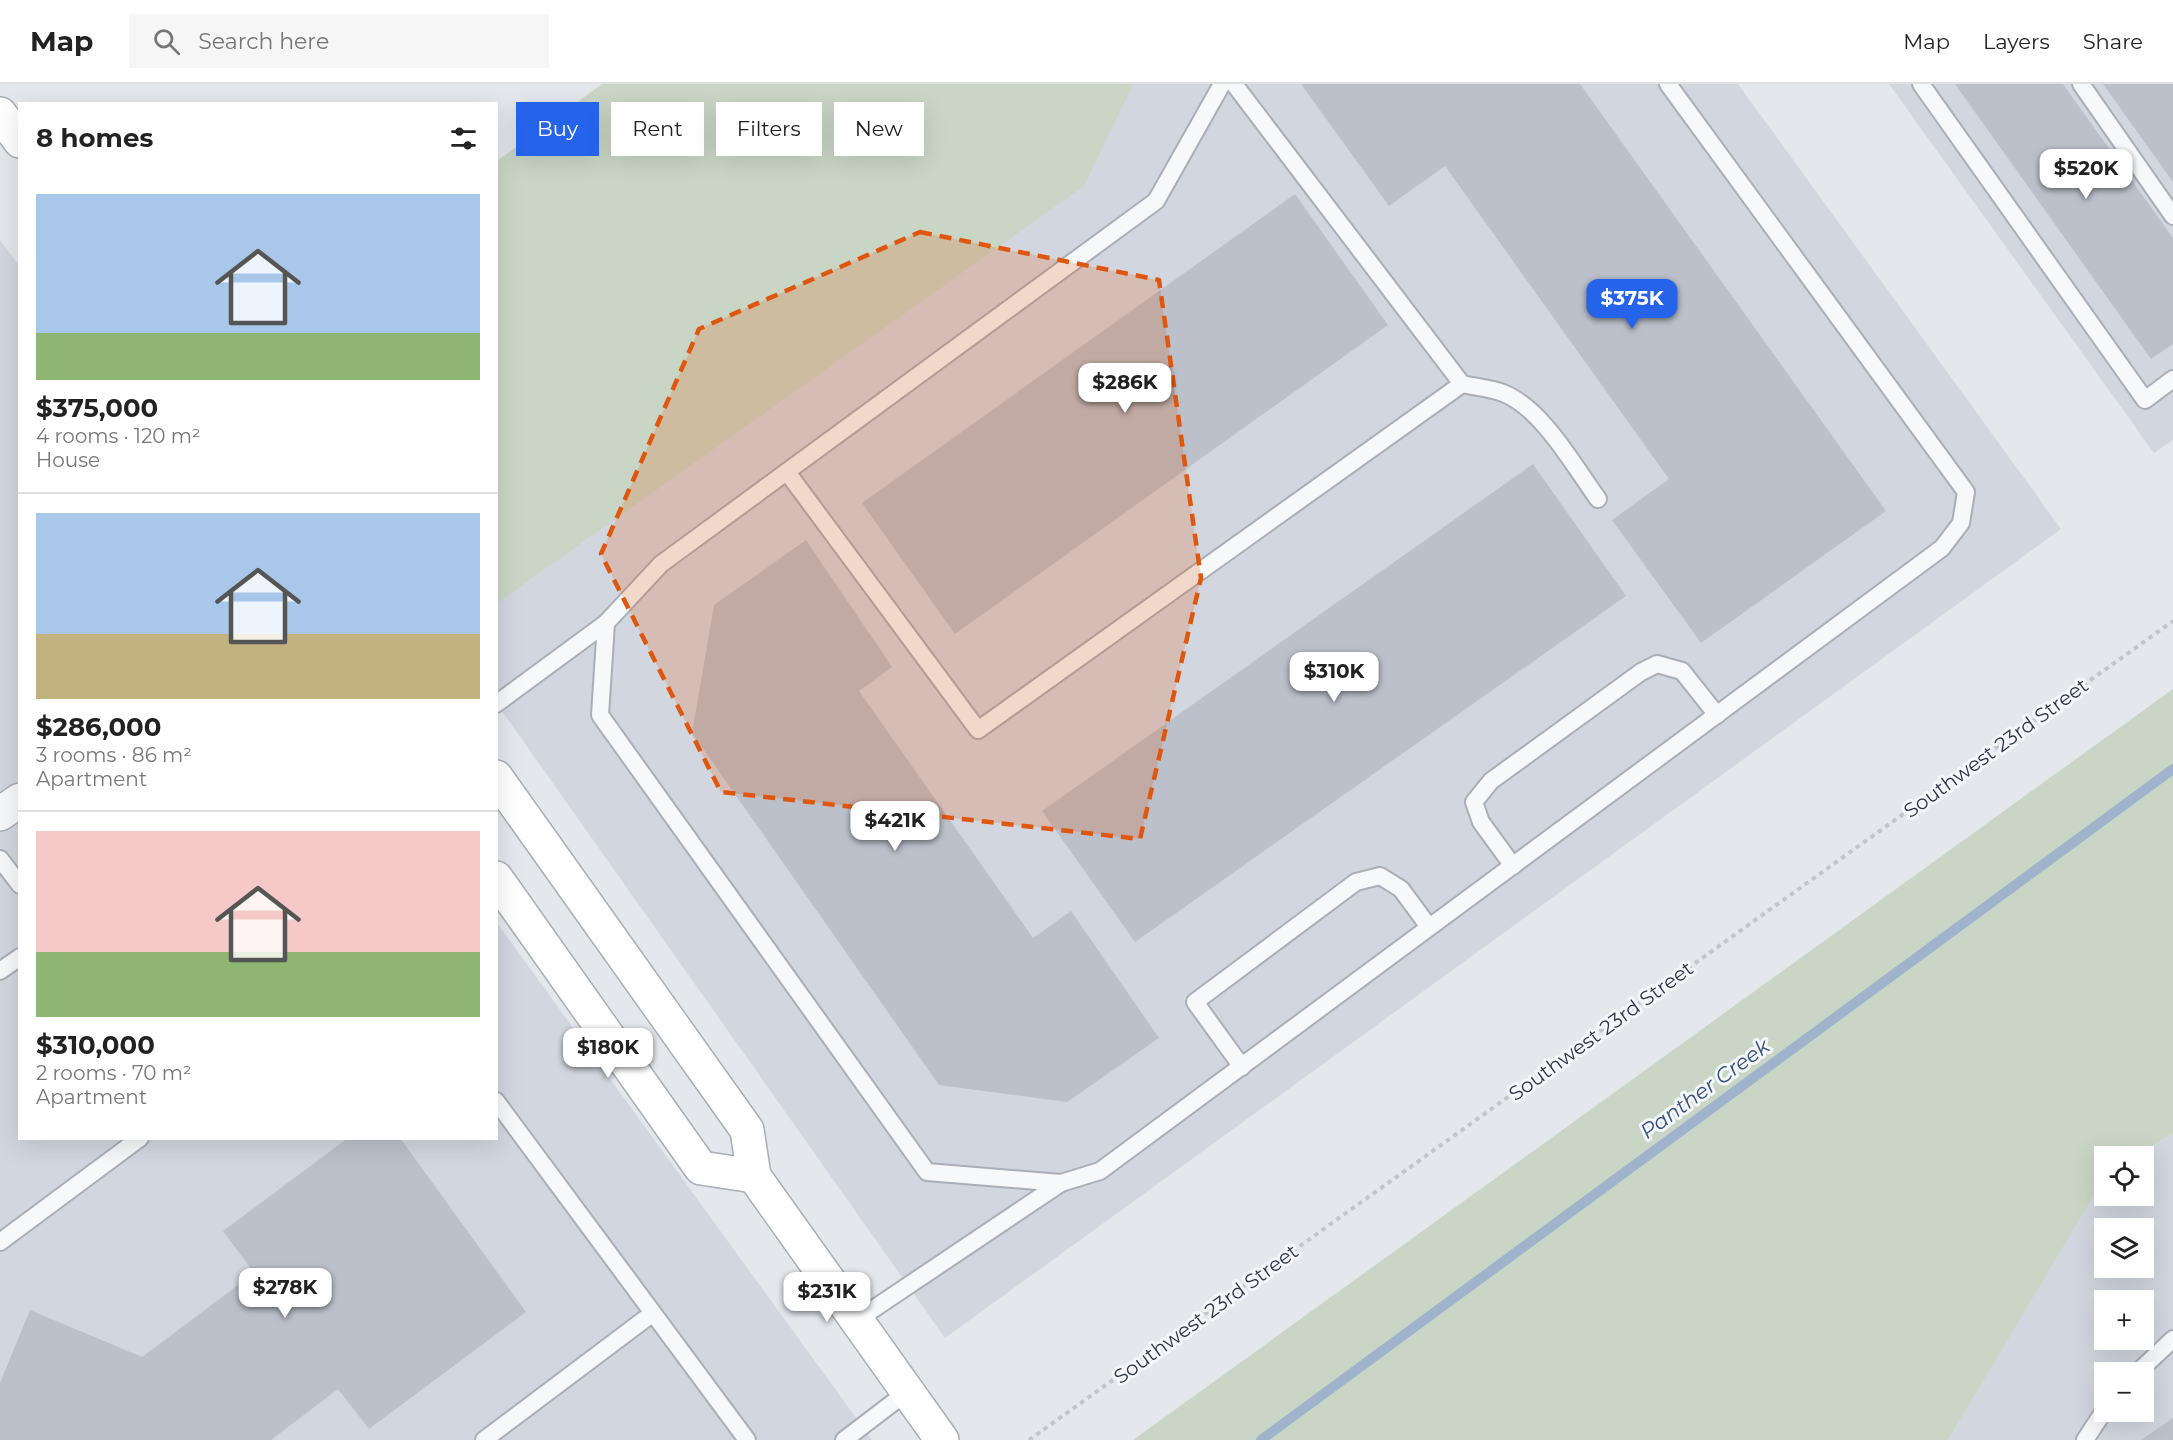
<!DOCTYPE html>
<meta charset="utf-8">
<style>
body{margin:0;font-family:Montserrat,sans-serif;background:#f6f6f6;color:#222;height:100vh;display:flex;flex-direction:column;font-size:22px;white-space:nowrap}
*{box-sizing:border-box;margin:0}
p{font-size:20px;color:#767676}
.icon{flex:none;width:33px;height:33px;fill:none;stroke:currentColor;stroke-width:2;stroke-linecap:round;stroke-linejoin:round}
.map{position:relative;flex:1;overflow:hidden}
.drawer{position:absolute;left:18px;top:18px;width:480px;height:1038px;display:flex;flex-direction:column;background:#fff;border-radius:0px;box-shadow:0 6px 24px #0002}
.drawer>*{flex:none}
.top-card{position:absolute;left:516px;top:18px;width:570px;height:54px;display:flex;gap:12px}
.buttons{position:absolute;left:2094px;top:1062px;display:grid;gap:12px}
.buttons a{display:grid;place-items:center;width:60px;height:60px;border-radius:0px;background:#fff;box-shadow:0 6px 24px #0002;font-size:30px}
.price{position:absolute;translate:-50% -51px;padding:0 14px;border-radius:12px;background:#fff;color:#222;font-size:20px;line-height:39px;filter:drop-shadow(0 2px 3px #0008)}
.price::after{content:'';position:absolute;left:50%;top:36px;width:18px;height:14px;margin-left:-9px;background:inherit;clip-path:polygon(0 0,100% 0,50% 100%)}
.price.current{background:#2563eb;color:#fff}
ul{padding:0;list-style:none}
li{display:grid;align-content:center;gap:12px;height:318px;padding:0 18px}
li+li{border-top:2px solid #e0e0e0}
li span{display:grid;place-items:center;height:186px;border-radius:0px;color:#555}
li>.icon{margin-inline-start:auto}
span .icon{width:108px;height:108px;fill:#fffc;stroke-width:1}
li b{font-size:26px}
h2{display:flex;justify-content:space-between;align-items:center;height:72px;padding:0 18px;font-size:26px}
.pill{padding:0 21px;border-radius:0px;background:#fff;box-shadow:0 6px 24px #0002;font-size:21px;line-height:54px}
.pill.current{background:#2563eb;color:#fff}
header{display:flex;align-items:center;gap:36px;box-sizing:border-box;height:84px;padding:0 30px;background:#fff;border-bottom:2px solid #e0e0e0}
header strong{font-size:28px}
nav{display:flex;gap:33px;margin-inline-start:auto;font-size:21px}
.search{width:420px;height:54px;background:#f6f6f6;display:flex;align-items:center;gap:15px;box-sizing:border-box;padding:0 21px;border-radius:0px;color:#767676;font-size:22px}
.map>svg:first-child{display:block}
</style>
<header>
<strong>Map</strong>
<div class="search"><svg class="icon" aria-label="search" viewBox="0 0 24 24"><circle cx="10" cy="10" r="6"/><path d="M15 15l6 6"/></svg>Search here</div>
<nav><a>Map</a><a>Layers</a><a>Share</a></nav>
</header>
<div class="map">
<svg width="2173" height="1356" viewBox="0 0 2173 1356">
<rect width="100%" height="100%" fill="#e4e7ec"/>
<g fill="#d2d6de" fill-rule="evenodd">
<path d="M1105,0H1738L2061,445L945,1254L497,620L496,441Z"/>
<path d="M1889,0H2173V356L2154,369Z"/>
<path d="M0,156L20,183V1054H496L497,839L872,1356H0Z"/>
<path d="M2173,1049V1356H1948L2102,1095L2104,1094V1112H2144V1072H2137ZM2104,1144H2144V1184H2104ZM2104,1216H2144V1256H2104ZM2104,1288H2144V1328H2104Z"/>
</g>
<g fill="#c9d6c5">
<path d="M602,0H1133L1084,102L497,519V77Z"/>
<path d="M2173,605V1049L2137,1072H2104V1094L1948,1356H1133Z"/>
</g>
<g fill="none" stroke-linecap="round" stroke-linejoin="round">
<path stroke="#9fb4cc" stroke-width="10" d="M1261,1356L2173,685"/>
</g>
<g fill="#bbc0ca">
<path d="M1301,0H1580L1886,427L1701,559L1612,436L1669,395L1445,82L1389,122Z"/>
<path d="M1955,0H2063L2173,154V260L2151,275Z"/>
<path d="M2103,0H2173V98Z"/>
<path d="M1295,110L1388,241L955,550L862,419Z"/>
<path d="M1533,380L1626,512L1135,858L1042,727Z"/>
<path d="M806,456L892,583L859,607L1033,854L1071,827L1159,954L1067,1018L939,1001L692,649L714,521Z"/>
<path d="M348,1054H400L526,1228L369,1345L338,1305L271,1356H0V1299L30,1226L142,1273L254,1189L223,1147Z"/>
<path d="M2173,1334V1356H2141Z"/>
</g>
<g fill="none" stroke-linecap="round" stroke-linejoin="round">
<g stroke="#a9aeb7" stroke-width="20">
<g id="service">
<path d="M1921,0L2145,316L2173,295"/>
<path d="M2081,0L2173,132"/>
<path d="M1462,300C1475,303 1490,304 1503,309C1542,324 1574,382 1598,415"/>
<path d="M787,388L978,646L1462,300L1234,0"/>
<path d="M606,539L600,631L927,1088L1061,1099"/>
<path d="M496,620L606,539L661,480L1156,117L1222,0"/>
<path d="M0,775L20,801"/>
<path d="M1513,782L1481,738L1474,718L1491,697L1641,588L1657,580L1682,587L1717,631"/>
<path d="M0,887L20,873"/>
<path d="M1242,983L1195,918L1356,798L1380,792L1401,805L1429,843"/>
<path d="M496,1017L747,1356"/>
<path d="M0,1158L140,1054"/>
<path d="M857,1236L1061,1099L1100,1087L1942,464L1961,439L1966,408L1668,0"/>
<path d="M2138,1288L2173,1255"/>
<path d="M484,1356L653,1229"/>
<path d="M844,1356L907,1308"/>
<path d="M2085,1356L2104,1327"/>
</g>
</g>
<g stroke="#a9aeb7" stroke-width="36">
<path id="minor" d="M0,730L20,716"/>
</g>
<g stroke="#a9aeb7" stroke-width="36">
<g id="secondary">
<path d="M0,30L20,57"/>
<path d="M496,693L747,1046L754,1092L942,1356"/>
<path d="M496,794L701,1084L754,1092"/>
</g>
</g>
<path stroke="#c2c5cb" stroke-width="4" stroke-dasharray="4.5 4.5" stroke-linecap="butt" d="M1029,1356L2173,537"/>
<use href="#service" stroke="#f7f8fa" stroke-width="16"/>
<use href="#minor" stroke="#f7f8fa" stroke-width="33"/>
<use href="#secondary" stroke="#fff" stroke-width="33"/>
</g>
<path fill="#df570f" fill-opacity="0.2" stroke="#df570f" stroke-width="4.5" stroke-dasharray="12 8" stroke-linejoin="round" d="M920,148L1159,196L1201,494L1140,755L721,708L601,470L699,245Z"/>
<g text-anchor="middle" stroke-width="6" stroke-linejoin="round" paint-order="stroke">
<g font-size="20" fill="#2b3445" stroke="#f4f6f9">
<text transform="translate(1996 664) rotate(-36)" y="7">Southwest 23rd Street</text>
<text transform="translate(1601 947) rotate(-36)" y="7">Southwest 23rd Street</text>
<text transform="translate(1206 1230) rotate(-36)" y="7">Southwest 23rd Street</text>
</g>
<g font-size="21" font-style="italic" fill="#34527a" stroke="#f4f6f9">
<text transform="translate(1705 1005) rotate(-36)" y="7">Panther Creek</text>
</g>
</g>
</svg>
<div class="buttons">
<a><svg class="icon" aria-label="locate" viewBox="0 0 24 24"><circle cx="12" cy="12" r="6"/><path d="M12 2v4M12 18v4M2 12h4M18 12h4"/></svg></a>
<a><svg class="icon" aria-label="layers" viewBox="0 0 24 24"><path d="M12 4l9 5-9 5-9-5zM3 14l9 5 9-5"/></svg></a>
<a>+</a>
<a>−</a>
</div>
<b class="price" style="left:2086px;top:116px">$520K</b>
<b class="price current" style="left:1632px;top:246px">$375K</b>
<b class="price" style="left:1125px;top:330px">$286K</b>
<b class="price" style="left:1334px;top:619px">$310K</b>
<b class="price" style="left:895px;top:768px">$421K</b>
<b class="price" style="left:608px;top:995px">$180K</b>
<b class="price" style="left:285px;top:1235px">$278K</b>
<b class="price" style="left:827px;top:1239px">$231K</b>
<div class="top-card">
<a class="pill current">Buy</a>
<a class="pill">Rent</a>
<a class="pill">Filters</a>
<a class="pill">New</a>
</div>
<section class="drawer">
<h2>8 homes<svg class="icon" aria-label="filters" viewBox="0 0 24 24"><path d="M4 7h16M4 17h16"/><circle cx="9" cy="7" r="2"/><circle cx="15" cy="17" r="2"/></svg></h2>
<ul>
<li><span style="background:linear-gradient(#a9c7e8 75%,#8fb573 0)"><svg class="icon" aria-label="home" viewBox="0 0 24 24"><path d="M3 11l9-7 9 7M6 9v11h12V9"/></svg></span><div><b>$375,000</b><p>4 rooms · 120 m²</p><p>House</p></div></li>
<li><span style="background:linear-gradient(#a9c7e8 65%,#c2b280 0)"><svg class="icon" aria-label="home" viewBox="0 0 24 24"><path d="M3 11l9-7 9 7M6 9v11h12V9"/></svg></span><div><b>$286,000</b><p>3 rooms · 86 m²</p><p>Apartment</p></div></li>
<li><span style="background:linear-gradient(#f6c9c9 65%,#8fb573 0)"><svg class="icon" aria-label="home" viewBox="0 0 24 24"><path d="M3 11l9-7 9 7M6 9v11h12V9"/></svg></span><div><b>$310,000</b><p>2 rooms · 70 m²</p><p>Apartment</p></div></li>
</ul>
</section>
</div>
